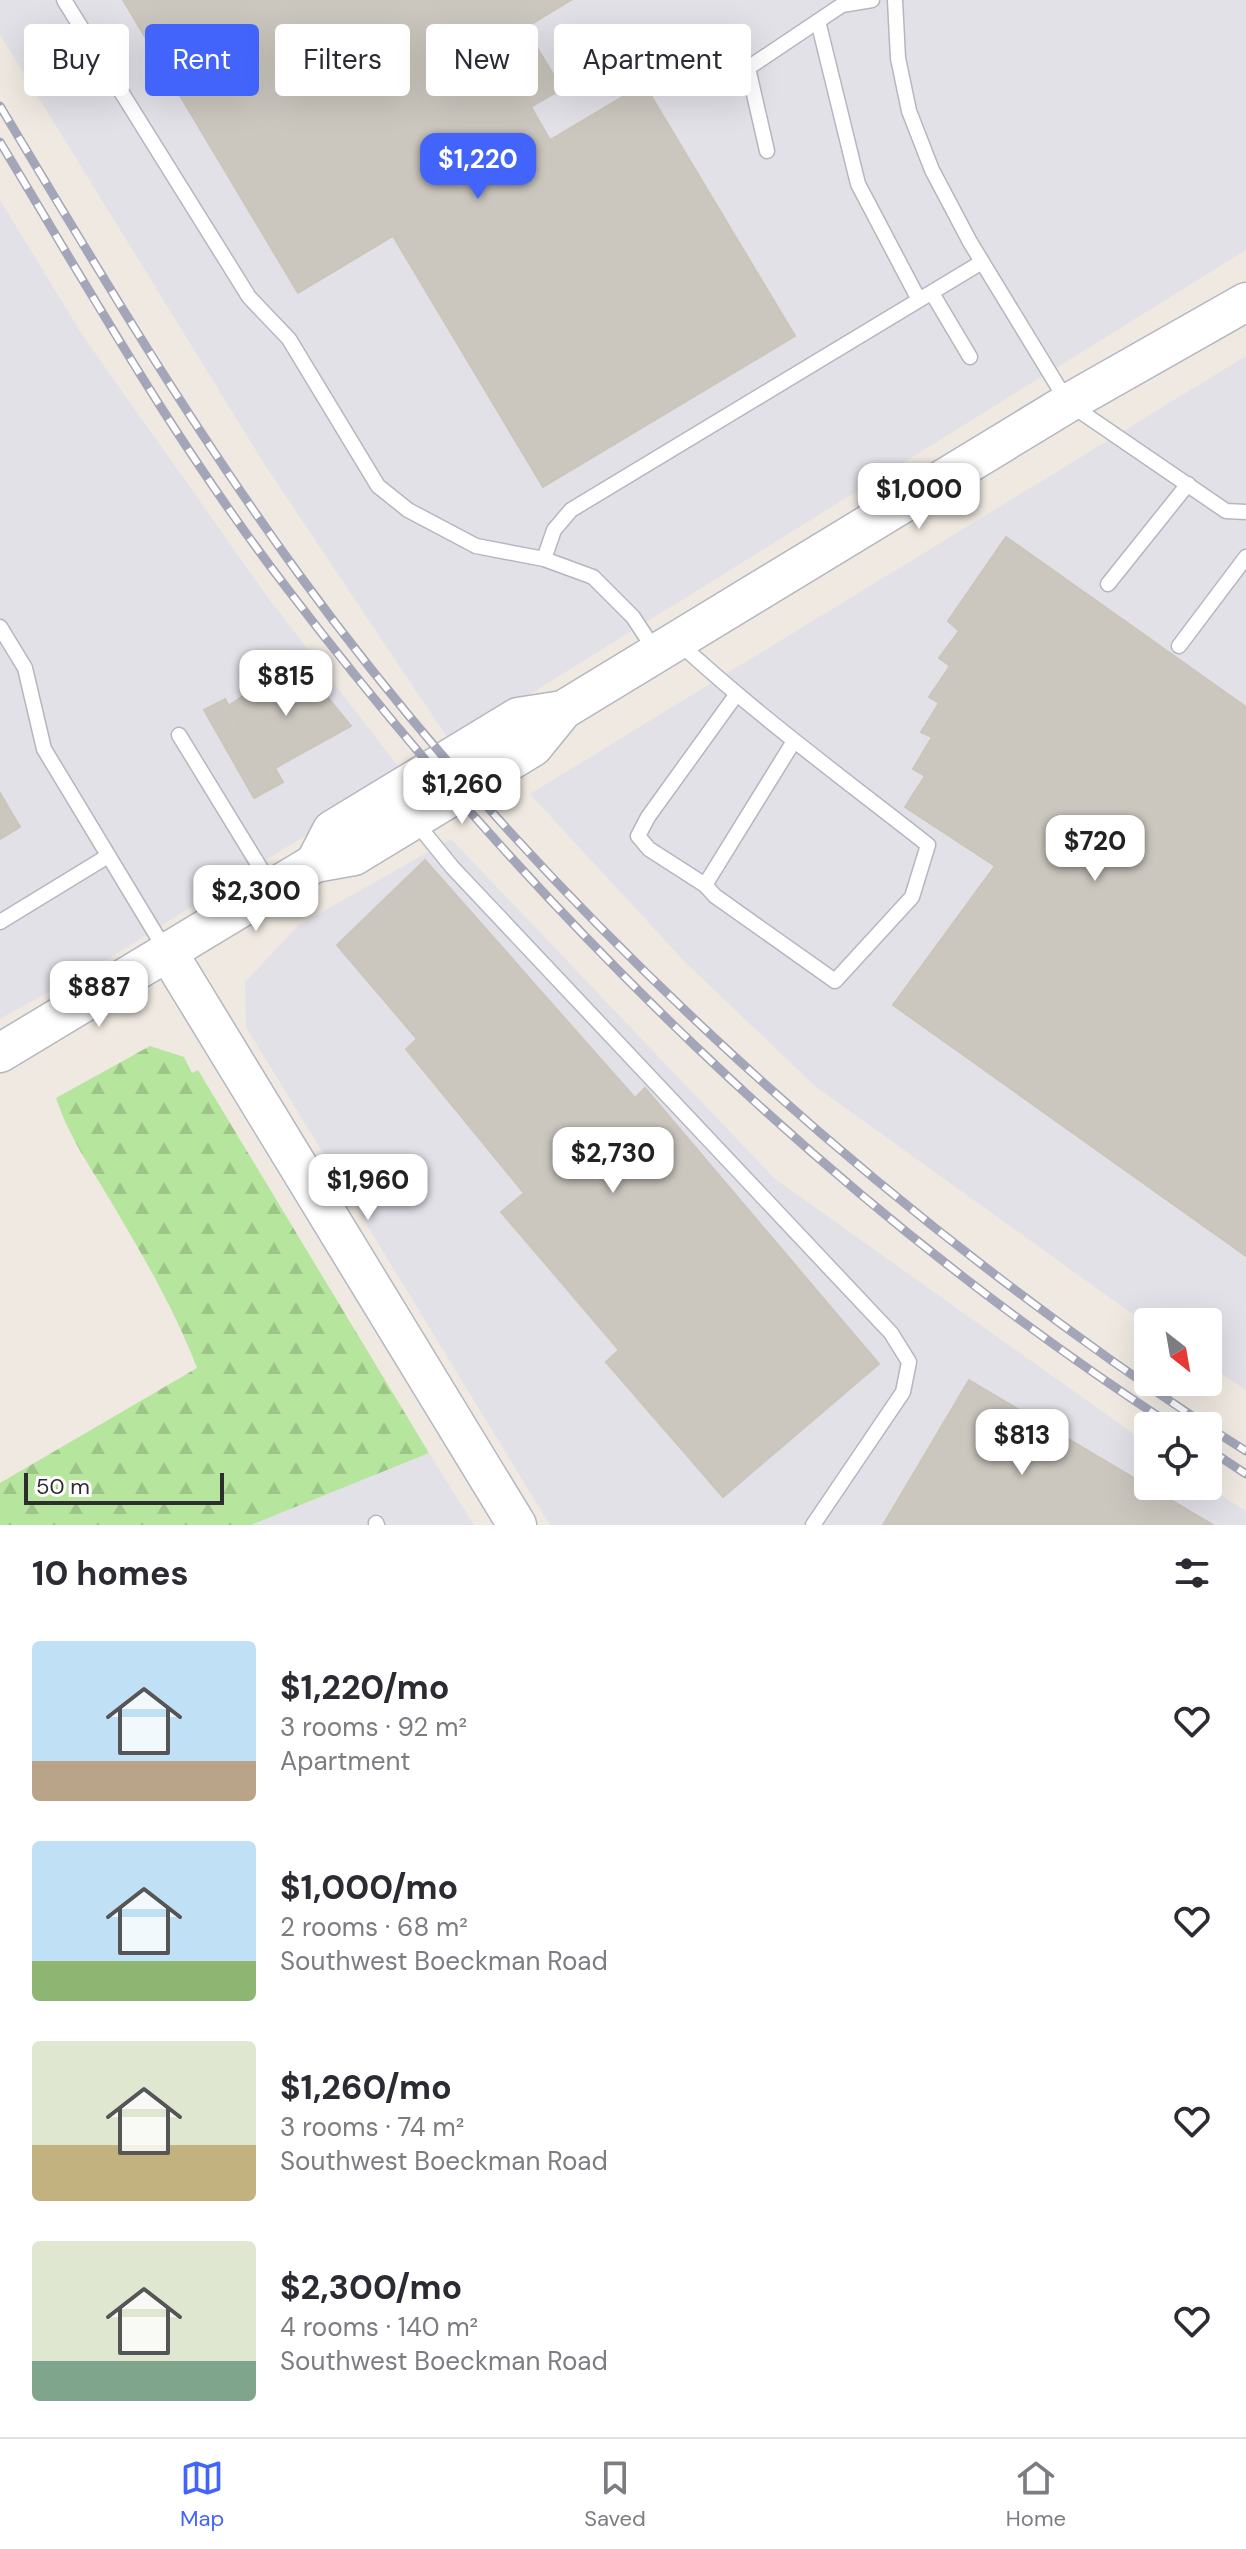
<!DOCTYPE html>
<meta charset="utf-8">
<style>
body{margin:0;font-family:"DM Sans",sans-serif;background:#f7f7f7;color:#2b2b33;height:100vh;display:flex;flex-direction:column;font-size:30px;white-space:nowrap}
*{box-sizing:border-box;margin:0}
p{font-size:26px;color:#7c7c81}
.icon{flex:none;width:44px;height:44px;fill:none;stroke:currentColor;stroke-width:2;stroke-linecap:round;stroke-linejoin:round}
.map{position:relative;height:1525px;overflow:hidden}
.drawer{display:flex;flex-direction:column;background:#fff;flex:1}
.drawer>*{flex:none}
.top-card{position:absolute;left:24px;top:24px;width:800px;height:72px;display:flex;gap:16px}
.needle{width:52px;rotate:149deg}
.controls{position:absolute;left:1134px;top:1308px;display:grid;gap:16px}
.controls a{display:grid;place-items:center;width:88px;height:88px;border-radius:8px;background:#fff;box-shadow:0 8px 32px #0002;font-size:40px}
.scale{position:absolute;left:24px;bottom:20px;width:200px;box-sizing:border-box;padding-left:8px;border:4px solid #2e2e2e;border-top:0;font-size:22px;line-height:28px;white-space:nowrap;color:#2e2e2e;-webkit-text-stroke:6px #fff;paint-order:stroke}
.price{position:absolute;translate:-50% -68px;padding:0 18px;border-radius:16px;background:#fff;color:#222;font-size:26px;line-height:52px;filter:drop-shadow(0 2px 4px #0008)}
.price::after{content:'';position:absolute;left:50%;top:48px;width:24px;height:18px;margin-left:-12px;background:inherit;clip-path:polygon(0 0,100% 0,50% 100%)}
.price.current{background:#4264fb;color:#fff}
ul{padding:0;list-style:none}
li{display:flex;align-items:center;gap:24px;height:200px;padding:0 32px}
li span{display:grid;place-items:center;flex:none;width:224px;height:160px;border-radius:8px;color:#555}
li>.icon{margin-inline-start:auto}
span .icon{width:96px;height:96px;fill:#fffc;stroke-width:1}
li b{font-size:34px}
h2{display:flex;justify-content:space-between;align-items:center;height:96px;padding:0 32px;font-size:34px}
.tag{padding:0 28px;border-radius:8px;background:#fff;box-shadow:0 8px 32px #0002;font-size:28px;line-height:72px}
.tag.current{background:#4264fb;color:#fff}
.dock{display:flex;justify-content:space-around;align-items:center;height:112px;border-top:2px solid #e1e1e2;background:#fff;font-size:22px;color:#7c7c81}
.dock a{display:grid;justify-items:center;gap:4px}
.dock .current{color:#4264fb}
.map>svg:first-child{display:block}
</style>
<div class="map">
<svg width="1246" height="1525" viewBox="0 0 1246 1525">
<defs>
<pattern id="forest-firs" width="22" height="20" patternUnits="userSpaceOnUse" patternTransform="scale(2)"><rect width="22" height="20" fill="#b6e59e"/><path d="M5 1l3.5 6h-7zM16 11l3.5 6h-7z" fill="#9dc588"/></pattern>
</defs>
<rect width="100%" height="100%" fill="#efe9e1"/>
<g fill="#e3e1e8">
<path d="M0,0H1246V250L451,743L265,465L0,35Z"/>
<path d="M0,200L83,336L269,599L404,774L106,960L0,1019Z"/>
<path d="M1246,356V1390L1208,1365V1322H1148V1325L816,1087L686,963L530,794Z"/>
<path d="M451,839L775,1179L1148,1444V1486H1206L1246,1511V1525H550L246,1027L245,982L299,925Z"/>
<path d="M429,1453L474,1525H251Z"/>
</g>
<path fill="url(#forest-firs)" d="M150,1046L184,1057L192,1073L198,1070L429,1453L251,1525H0V1483L197,1368C175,1310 142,1254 110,1200C88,1163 70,1139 56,1098Z"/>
<g fill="#cbc7bf" stroke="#cbc5ba" stroke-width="2">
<path d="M123,0H571L525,28L562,89L531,107L550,140L644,84L795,336L543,487L393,236L298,293Z"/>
<path d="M1006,537L1246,707V1256L893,1005L995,866L905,807L925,776L913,769L932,737L921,732L939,703L929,697L950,666L939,658L959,631L948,621Z"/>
<path d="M297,660L351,726L275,768L279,775L269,780L228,706Z"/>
<path d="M225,699L269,780L279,775L283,782L254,798L204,710Z"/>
<path d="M0,793L20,827L0,839Z"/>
<path d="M425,860L635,1098L645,1088L879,1364L723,1497L606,1362L619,1350L501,1212L524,1193L406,1049L417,1039L337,945Z"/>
<path d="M969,1380L1213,1525H883Z"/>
</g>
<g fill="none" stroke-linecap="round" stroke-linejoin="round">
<g stroke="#b4b7c1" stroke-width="17">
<g id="service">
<path d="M64,0L249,297L289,339L378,486L408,510L476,546L544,559L593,577L633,617L656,652"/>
<path d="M895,0L898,58L909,111L932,170L970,242L1068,403L1226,511L1246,512"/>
<path d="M818,21L858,184L919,300"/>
<path d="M767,151L748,68L842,5L872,0"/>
<path d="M932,293L970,357"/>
<path d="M544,559L554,530L571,510L982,262"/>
<path d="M1108,584L1188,484"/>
<path d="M0,627L25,668L44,749L166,951"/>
<path d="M678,642C757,715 844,779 928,845L912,897L835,981L715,896L705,885L794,741"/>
<path d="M1179,646L1246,557"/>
<path d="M179,735L272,887"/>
<path d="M414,820L452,867L891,1333L909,1362L903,1392L813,1525"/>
<path d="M705,885L649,849L638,836L648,817L736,695"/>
<path d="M0,922L108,856"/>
<path d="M376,1523L377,1525"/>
</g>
</g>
<g stroke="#b4b7c1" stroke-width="41">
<g id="secondary">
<path d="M315,863L332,830L518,717L563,710"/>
<path d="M167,951L517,1525"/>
<path d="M0,1053L315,863L354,856L533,747L563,710L1068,403L1246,302"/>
</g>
</g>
<use href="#service" stroke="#fff" stroke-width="14"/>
<use href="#secondary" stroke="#fff" stroke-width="38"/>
<g stroke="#a3a6b8" stroke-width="9">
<g id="rail">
<path d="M0,106C95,265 189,423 298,573C539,904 867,1200 1207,1426"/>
<path d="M0,142C91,293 178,447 286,587C532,910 831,1204 1173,1426"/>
<path d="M1208,1427L1246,1451"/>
<path d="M1208,1449L1246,1474"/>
</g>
</g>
<use href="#rail" stroke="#fff" stroke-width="6" stroke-dasharray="18" stroke-linecap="butt"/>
</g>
</svg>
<div class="controls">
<a><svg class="needle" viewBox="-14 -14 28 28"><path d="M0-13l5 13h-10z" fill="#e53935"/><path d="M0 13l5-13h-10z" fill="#7c7c81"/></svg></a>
<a><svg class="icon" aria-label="locate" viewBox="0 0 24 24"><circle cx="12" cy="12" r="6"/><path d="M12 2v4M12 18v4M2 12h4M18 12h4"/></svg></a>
</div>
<div class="scale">50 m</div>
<b class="price current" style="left:478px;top:201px">$1,220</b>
<b class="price" style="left:919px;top:531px">$1,000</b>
<b class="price" style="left:286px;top:718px">$815</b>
<b class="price" style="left:462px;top:826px">$1,260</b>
<b class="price" style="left:1095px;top:883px">$720</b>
<b class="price" style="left:256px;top:933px">$2,300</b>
<b class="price" style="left:99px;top:1029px">$887</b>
<b class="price" style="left:613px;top:1195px">$2,730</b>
<b class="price" style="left:368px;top:1222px">$1,960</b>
<b class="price" style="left:1022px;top:1477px">$813</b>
<div class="top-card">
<a class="tag">Buy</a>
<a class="tag current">Rent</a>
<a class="tag">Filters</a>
<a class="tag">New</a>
<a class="tag">Apartment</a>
</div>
</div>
<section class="drawer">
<h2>10 homes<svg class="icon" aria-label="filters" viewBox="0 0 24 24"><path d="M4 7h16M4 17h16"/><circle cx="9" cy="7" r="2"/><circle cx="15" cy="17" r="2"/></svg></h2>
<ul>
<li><span style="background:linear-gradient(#bfe0f5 75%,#b9a48a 0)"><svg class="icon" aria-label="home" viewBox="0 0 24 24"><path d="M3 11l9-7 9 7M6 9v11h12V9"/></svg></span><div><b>$1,220/mo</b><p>3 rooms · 92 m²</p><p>Apartment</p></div><svg class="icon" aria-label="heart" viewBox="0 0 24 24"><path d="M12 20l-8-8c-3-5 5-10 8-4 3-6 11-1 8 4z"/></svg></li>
<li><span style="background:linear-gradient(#bfe0f5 75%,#8fb573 0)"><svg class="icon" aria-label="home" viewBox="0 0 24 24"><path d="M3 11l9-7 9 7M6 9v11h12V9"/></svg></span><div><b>$1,000/mo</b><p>2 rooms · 68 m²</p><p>Southwest Boeckman Road</p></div><svg class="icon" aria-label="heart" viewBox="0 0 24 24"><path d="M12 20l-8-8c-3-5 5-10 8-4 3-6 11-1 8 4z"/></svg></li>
<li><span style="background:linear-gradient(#dfe7d0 65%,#c2b280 0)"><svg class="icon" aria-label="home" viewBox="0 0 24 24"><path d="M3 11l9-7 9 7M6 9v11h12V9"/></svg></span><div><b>$1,260/mo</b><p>3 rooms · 74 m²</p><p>Southwest Boeckman Road</p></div><svg class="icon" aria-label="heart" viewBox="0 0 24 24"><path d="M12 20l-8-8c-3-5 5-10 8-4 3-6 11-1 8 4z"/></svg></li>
<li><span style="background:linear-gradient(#dfe7d0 75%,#7fa58c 0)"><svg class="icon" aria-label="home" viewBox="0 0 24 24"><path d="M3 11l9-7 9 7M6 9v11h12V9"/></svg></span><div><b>$2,300/mo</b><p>4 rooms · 140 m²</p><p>Southwest Boeckman Road</p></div><svg class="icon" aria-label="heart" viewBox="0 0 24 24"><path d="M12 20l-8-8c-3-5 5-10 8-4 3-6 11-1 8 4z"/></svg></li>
</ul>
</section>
<nav class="dock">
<a class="current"><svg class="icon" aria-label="map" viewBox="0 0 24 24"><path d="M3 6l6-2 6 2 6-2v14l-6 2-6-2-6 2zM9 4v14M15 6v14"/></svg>Map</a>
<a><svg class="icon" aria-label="saved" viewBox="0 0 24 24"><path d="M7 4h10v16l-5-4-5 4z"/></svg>Saved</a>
<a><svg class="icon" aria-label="home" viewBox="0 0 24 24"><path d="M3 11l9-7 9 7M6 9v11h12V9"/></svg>Home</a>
</nav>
